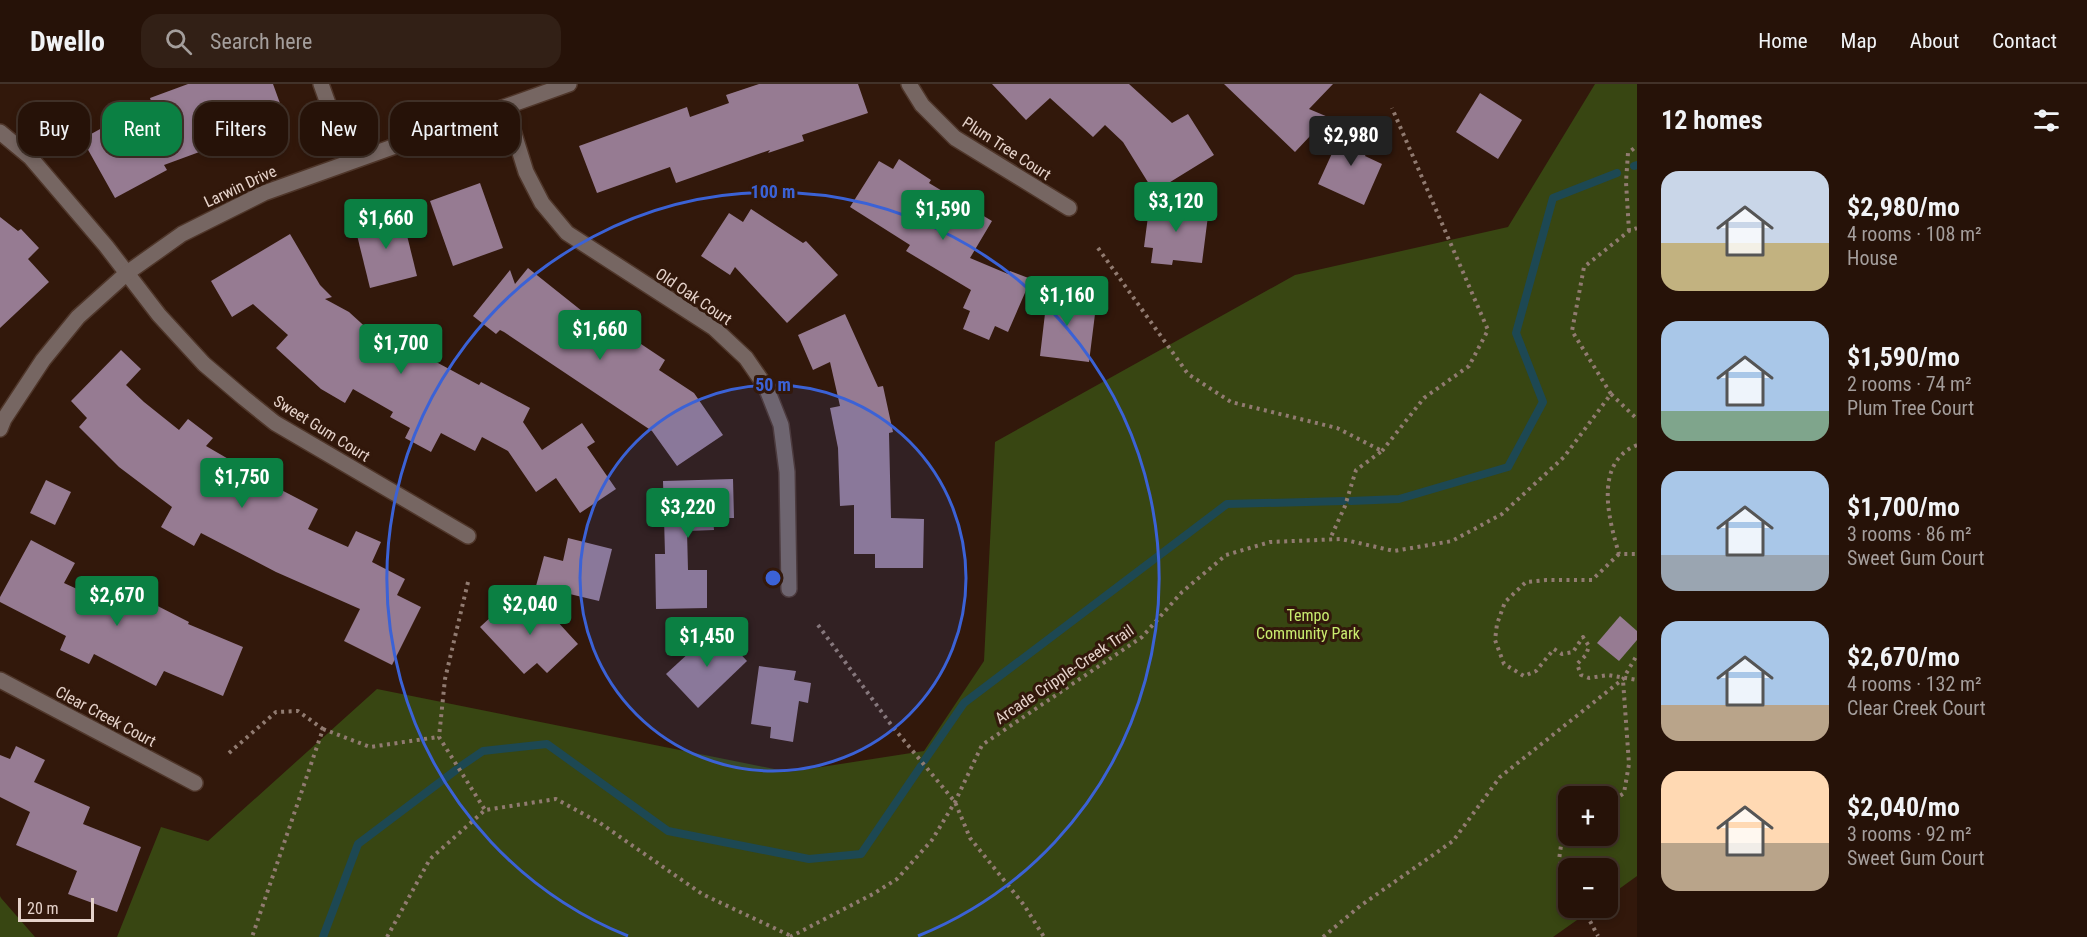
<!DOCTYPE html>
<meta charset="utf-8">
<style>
body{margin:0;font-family:"Roboto Condensed",sans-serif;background:#322016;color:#f1f3f6;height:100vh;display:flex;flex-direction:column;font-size:22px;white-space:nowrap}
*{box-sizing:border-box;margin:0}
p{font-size:20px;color:#a49e9c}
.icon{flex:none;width:33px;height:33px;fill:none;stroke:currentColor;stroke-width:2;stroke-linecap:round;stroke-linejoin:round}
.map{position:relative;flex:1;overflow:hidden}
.details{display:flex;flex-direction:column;background:#261208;width:450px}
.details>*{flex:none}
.top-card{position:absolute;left:18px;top:18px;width:570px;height:54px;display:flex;gap:12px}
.buttons{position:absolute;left:1558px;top:702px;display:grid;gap:12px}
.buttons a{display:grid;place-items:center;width:60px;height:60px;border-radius:12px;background:#261208;box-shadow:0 3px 9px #0003,0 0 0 2px #423229;font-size:30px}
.scale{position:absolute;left:18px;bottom:15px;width:76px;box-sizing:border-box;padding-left:6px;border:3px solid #e6d3cb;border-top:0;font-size:16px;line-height:21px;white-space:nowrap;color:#e6d3cb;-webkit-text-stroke:4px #32180b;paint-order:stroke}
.price{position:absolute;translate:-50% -51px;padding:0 14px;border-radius:6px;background:#0b8043;color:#fff;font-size:20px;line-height:39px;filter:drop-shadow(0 2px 3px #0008)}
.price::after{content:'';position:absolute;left:50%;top:36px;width:18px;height:14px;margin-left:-9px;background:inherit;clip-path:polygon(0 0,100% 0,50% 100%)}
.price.selected{background:#222;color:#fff}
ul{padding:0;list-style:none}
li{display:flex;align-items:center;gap:18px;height:150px;padding:0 24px}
li span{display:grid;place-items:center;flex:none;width:168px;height:120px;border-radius:18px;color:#555}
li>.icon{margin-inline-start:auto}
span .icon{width:72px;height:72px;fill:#fffc;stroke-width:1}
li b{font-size:26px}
h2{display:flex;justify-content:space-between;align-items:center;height:72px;padding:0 24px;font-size:26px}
.chip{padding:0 21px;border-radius:18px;background:#261208;box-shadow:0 3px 9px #0003,0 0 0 2px #423229;font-size:21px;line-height:54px}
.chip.selected{background:#0b8043;color:#fff}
header{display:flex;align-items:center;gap:36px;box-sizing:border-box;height:84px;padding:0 30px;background:#261208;border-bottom:2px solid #423229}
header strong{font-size:28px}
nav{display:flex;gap:33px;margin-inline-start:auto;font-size:21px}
.search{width:420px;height:54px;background:#322016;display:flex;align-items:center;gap:15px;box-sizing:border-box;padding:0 21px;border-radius:18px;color:#a49e9c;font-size:22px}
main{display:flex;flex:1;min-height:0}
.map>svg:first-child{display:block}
</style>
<header>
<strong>Dwello</strong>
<div class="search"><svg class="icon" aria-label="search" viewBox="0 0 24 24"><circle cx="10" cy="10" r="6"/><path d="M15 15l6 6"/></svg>Search here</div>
<nav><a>Home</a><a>Map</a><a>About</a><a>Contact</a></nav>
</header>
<main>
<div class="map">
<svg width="1637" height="853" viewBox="0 0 1637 853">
<rect width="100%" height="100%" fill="#32180b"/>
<g fill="#384612" fill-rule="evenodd">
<path d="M1595,0H1637V792L1608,813V784H1569V824H1594L1553,853H117L161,743L208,757L377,605L789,688L924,667L984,577L995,358L1295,191L1508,143ZM1569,712H1608V752H1569Z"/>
<path d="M0,812L1,814L35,853H0Z"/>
</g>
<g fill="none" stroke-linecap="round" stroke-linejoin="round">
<g stroke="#1d4853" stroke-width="8">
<path d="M1634,82L1637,81"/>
<path d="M1351,417L1399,415L1508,383L1543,318L1516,249L1553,114L1617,89"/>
<path d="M924,677L964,619L1227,420L1343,417"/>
<path d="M461,682L483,667L547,660L668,747L809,775L861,770L921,682"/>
<path d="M323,853L358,760L456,686"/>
</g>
</g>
<g fill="#967b92">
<path d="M188,0H273L281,22L267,27L271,38L212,59L213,63L164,81L167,86L115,114L82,55L151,17L150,14Z"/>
<path d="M759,0H858L868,29L802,51L804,57L768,69L770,66L676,99L670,83L597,109L579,62L687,23L690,33L729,19L726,11Z"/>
<path d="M992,0H1129L1172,39L1188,30L1214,71L1154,108L1123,58L1105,41L1093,53L1050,14L1026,36Z"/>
<path d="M1224,0H1333L1309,25L1328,33L1295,68Z"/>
<path d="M1480,9L1522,36L1498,75L1456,48Z"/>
<path d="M1345,41L1373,54L1365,72L1382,80L1364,121L1318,100Z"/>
<path d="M899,75L931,96L929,99L992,137L970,174L1008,190L1010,187L1031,195L1008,248L995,242L989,256L963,245L970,227L963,224L971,206L906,167L910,161L850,123L879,77L893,85Z"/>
<path d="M480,99L503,164L453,182L430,117Z"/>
<path d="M1150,117L1209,124L1202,179L1173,176L1172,181L1151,179L1153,164L1144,163Z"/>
<path d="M751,125L803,159L806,157L838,191L787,239L735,183L730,191L701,172L729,129L743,138Z"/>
<path d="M401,127L417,192L370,204L354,139Z"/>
<path d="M0,133L18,147L21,145L39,164L28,175L49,198L0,244Z"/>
<path d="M290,150L320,201L332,213L325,215L349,228L384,260L380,246L410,263V264L479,301L481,298L530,324L523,338L542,366L582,339L595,358L587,363L616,405L580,429L556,394L536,408L508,367L482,353L475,367L441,349L431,368L405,354L410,344L390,333L393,328L353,305L345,319L321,305L276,264L288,251L253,220L232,233L211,197Z"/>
<path d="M528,184L587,231L590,226L665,276L659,286L694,309L723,351L677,382L652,347L504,248L500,246L496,250L473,232L510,186L515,200Z"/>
<path d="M1048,204L1083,208L1081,229L1095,230L1089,278L1040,272Z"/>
<path d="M845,230L878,303L883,302L893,348L889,349L891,434L924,435L923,484H875V470H854V421L840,422L838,364L830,324L840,322L830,278L813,286L798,251Z"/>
<path d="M121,266L141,285L126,301L144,318L179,346L188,335L213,354L206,362L263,395L262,396L318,425L308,445L348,463L356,447L381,458L372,478L405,495L397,511L421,523L392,581L344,557L360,525L276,488L201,449L194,462L161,443L172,423L119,383L79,343L87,334L71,317Z"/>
<path d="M733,395L734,434H713L714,446L687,447L688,486H707V524L656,525L655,470H665L663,397Z"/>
<path d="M46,396L71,408L55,441L30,429Z"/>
<path d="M568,454L612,465L599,517L536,502L544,472L563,477Z"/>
<path d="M31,456L75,479L64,499L129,529L138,512L189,538L188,540L243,563L223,612L164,587L156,602L94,570L89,580L60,566L66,552L0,518V513Z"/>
<path d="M534,512L578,560L547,589L537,579L524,590L480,543L505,520L515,530Z"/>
<path d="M1620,532L1637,547V556L1619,577L1597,559Z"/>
<path d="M716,544L747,577L698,624L666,590Z"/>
<path d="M759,582L796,587L794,596L811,599L808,619L799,617L793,658L770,654L771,643L751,640Z"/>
<path d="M16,662L45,676L34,698L90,723L83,740L141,763L117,828L68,810L77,787L16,761L30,728L0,713V671L10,675Z"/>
</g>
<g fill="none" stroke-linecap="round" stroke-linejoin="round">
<g stroke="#4f362a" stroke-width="18">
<g id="minor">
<path d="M321,0L349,78"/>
<path d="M909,0L922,21L955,54L1069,124"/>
<path d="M506,24L526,88L542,119L567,149L714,244L746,274L766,303L781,341L787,388L789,505"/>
<path d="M0,48L30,73L106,162L159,231L204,280L244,314L275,339L468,452"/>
<path d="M0,345L4,335L43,276L78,233L127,189L182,150L264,109L569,0"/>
<path d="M0,596L195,699"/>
</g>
</g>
<g stroke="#917b71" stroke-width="4" stroke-dasharray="3 4.5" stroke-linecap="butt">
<path d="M1629,147L1626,98L1628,69L1637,62"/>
<path d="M1098,164L1188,290L1231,318L1337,344L1382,367L1356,386L1345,422L1330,455"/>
<path d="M1611,310L1637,335"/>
<path d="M1637,361C1593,379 1609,436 1619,470H1637"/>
<path d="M1382,367L1424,314L1469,282L1488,246L1392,24"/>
<path d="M1619,470L1592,496H1546L1526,498L1505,518L1497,540L1495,556L1504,580L1524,592L1536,587L1554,565L1562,570L1573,568L1583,553L1589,562L1586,571L1577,580L1581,591L1589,594L1608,591L1637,596"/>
<path d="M468,498L445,595L439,653L485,726"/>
<path d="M818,541L892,642L955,718L970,754L1024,821L1044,853"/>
<path d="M323,645L370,663L438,653"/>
<path d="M229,669L276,628L298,627L323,645L252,853"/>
<path d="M1608,720L1624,709L1629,680L1623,596"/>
<path d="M1569,744L1563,747L1559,776L1569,796"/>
<path d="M1583,824L1598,852"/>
<path d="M387,853L430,775L485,726L556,715L600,739L702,810L791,852"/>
<path d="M790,853L873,810L897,795L932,756L955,718L982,661L1142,553L1182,508L1226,471L1270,458L1341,455L1394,467L1452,457L1502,430L1564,373L1611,310L1572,247L1584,183L1629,147L1637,144"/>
<path d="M1323,853L1360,822L1453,757L1500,693L1623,595L1637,571"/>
</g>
<use href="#minor" stroke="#766662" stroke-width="15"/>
</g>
<circle cx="773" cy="494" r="193" fill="#3b62d6" fill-opacity=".12"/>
<g fill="none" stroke="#3b62d6" stroke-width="3">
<circle cx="773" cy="494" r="193"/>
<path d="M628 852A386 386 0 1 1 918 852"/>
</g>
<g text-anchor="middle" stroke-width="6" stroke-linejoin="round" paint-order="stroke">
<g font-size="16" fill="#e6d3cb" stroke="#32180b">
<text transform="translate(1007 64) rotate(33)" y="6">Plum Tree Court</text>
<text transform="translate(240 102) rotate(-25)" y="6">Larwin Drive</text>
<text transform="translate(694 212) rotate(34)" y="6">Old Oak Court</text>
<text transform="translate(322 344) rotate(32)" y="6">Sweet Gum Court</text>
<text transform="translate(1064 590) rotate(-34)" y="6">Arcade Cripple-Creek Trail</text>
<text transform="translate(106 632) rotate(28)" y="6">Clear Creek Court</text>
</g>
<g font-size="16" fill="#c9ec6f" stroke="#32180b">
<text x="1308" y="537">Tempo<tspan x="1308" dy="18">Community Park</tspan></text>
</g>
</g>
<circle cx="773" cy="494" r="9" fill="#3b62d6" stroke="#32180b" stroke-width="3"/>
<g font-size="18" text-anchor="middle" font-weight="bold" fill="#3b62d6" stroke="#32180b" stroke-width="6" stroke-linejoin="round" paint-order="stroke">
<text x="773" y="114">100 m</text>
<text x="773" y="307">50 m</text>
</g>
</svg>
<div class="buttons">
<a>+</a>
<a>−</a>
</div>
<div class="scale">20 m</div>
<b class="price selected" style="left:1351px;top:83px">$2,980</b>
<b class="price" style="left:1176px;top:149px">$3,120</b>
<b class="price" style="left:943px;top:157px">$1,590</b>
<b class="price" style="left:386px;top:166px">$1,660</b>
<b class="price" style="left:1067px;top:243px">$1,160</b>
<b class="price" style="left:600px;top:277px">$1,660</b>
<b class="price" style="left:401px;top:291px">$1,700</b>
<b class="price" style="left:242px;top:425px">$1,750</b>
<b class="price" style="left:688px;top:455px">$3,220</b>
<b class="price" style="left:117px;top:543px">$2,670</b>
<b class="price" style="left:530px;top:552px">$2,040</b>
<b class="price" style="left:707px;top:584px">$1,450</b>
<div class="top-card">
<a class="chip">Buy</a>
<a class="chip selected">Rent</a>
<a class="chip">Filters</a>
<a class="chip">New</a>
<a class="chip">Apartment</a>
</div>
</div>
<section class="details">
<h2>12 homes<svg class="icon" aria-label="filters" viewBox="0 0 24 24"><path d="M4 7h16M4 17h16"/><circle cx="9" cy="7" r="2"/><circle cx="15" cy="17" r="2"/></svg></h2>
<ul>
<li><span style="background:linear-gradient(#c9d6e8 60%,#c2b280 0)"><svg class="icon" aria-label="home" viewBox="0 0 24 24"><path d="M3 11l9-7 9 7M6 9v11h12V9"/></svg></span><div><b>$2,980/mo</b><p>4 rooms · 108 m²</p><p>House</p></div></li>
<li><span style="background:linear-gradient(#a9c7e8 75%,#7fa58c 0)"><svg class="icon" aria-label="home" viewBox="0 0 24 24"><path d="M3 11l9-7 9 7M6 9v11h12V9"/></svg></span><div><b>$1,590/mo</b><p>2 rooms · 74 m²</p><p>Plum Tree Court</p></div></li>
<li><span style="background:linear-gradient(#a9c7e8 70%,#9aa5b1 0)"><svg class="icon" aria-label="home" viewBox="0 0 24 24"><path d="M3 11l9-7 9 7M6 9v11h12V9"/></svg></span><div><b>$1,700/mo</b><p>3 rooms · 86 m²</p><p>Sweet Gum Court</p></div></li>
<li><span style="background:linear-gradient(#a9c7e8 70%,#b9a48a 0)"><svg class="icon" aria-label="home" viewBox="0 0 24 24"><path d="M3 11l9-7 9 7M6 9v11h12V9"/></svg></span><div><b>$2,670/mo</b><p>4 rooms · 132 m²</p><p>Clear Creek Court</p></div></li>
<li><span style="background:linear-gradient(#ffd9b3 60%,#b9a48a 0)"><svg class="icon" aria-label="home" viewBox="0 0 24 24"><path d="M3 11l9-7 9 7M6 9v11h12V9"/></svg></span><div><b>$2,040/mo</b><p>3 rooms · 92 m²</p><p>Sweet Gum Court</p></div></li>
</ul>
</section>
</main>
